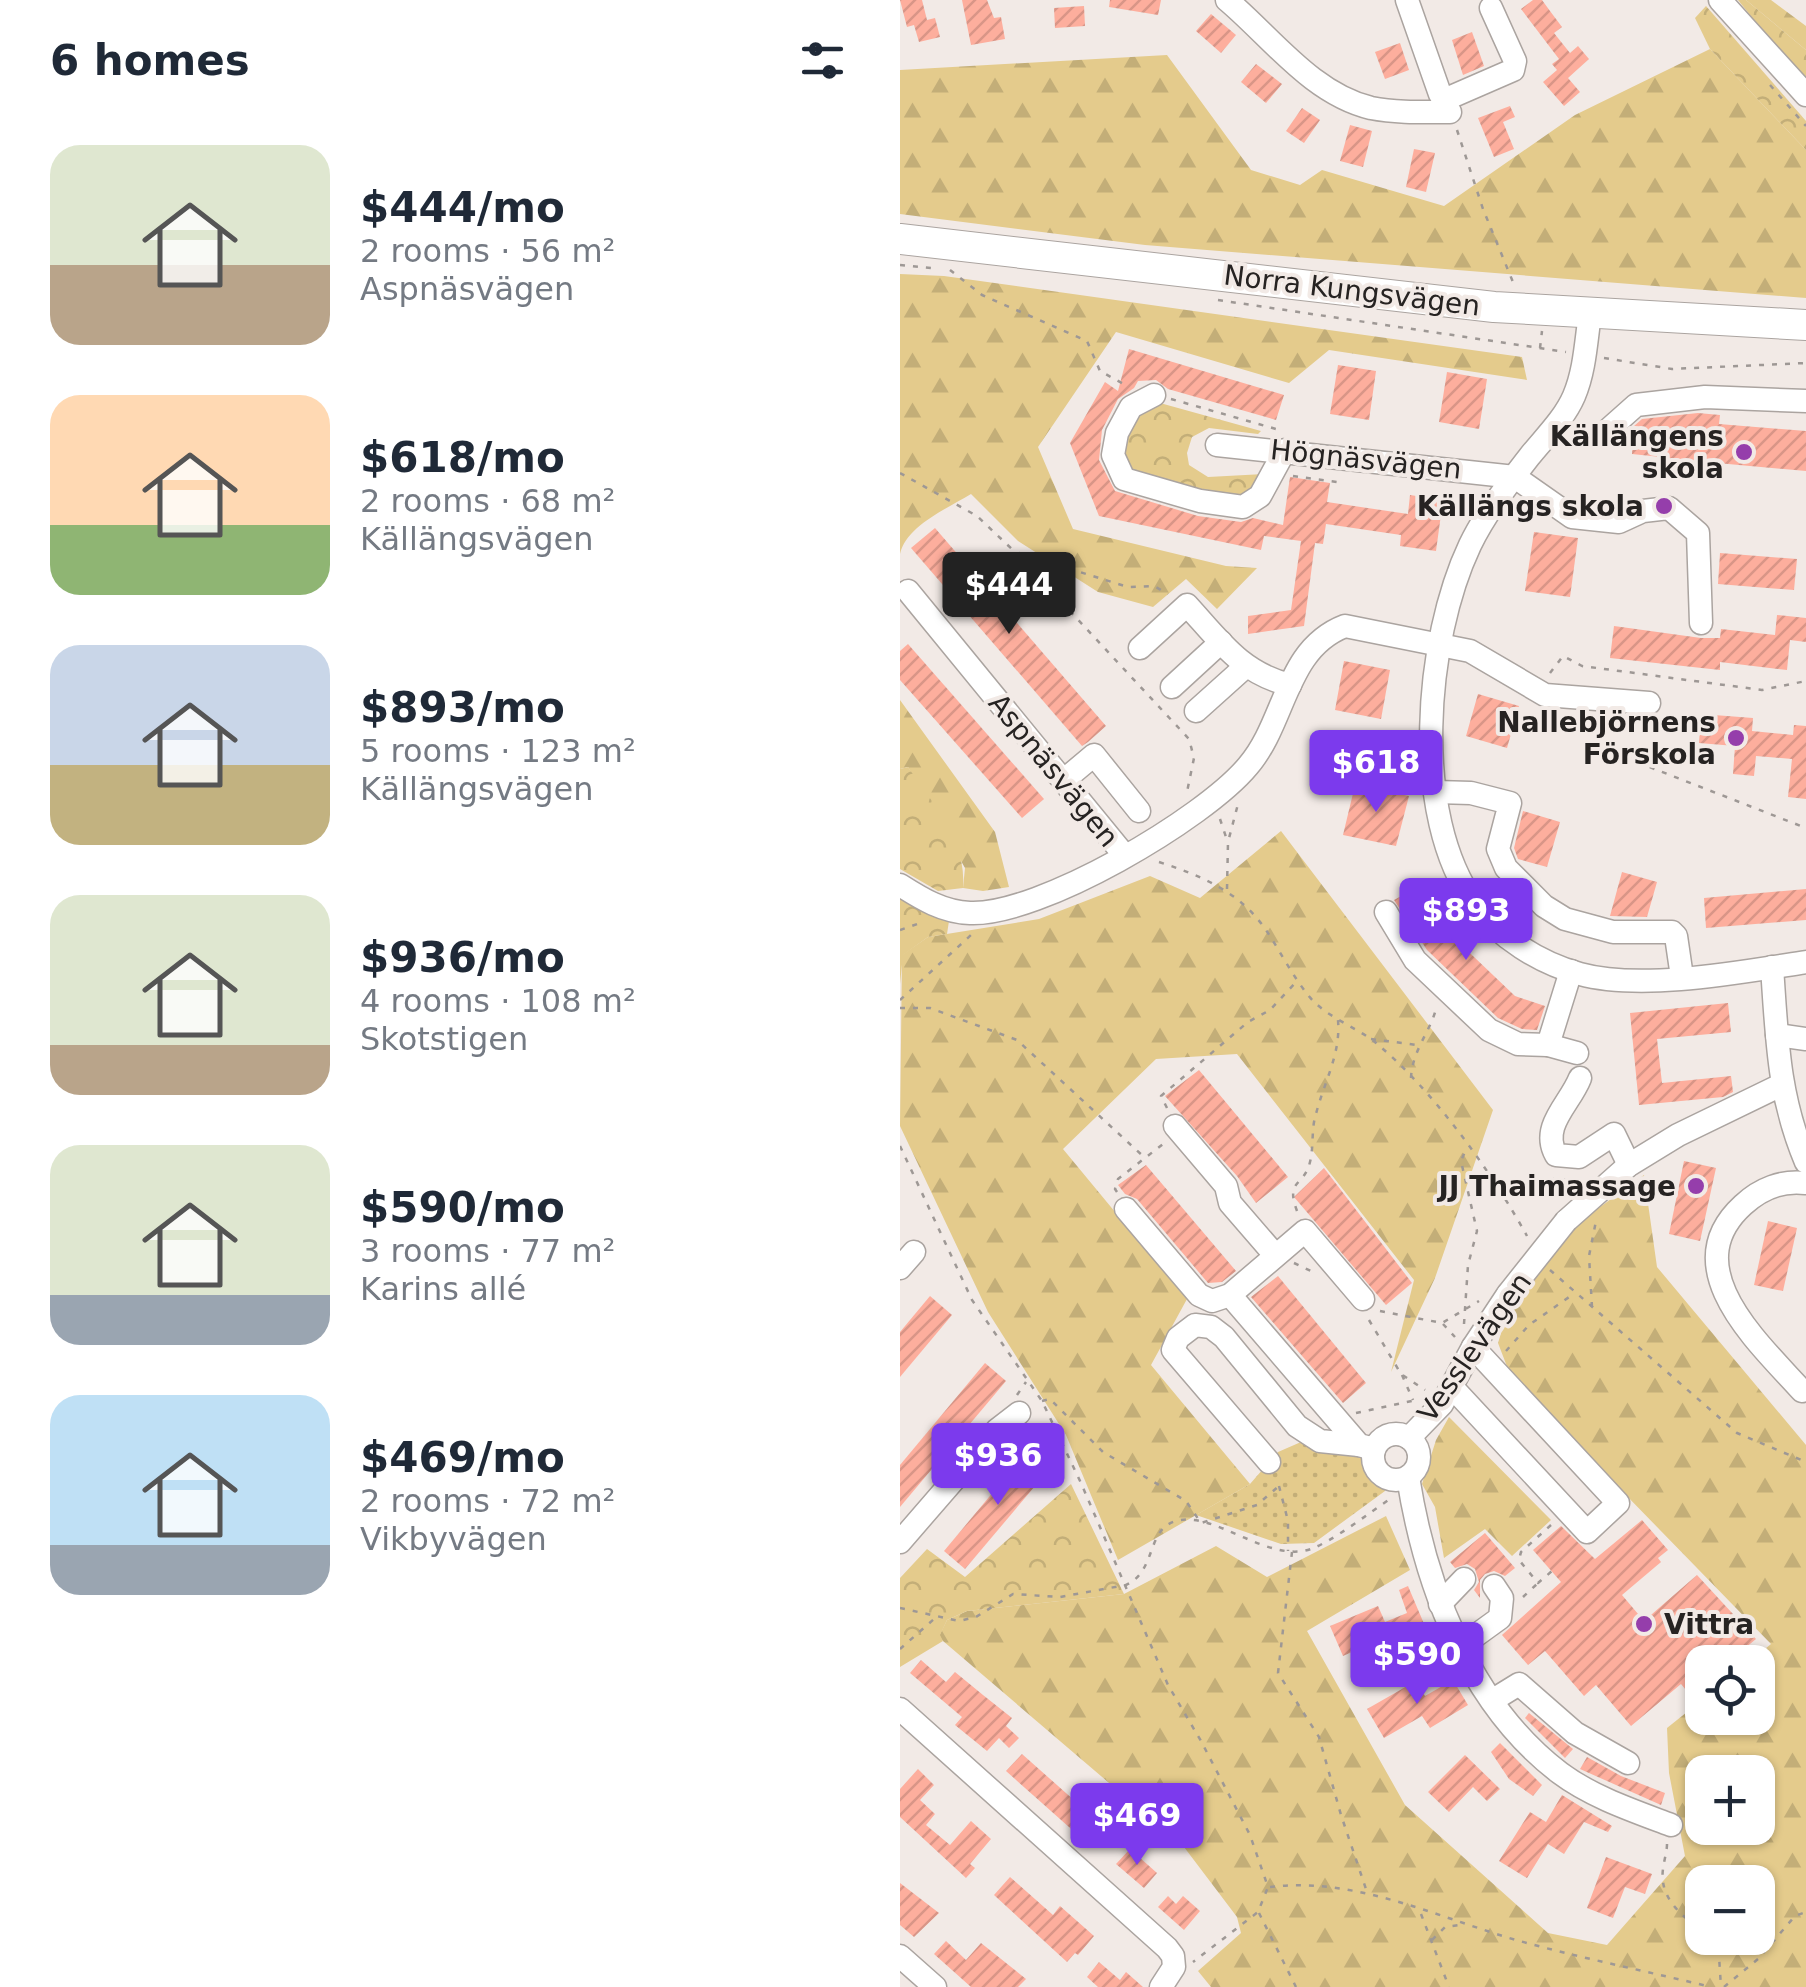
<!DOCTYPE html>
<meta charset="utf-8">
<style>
body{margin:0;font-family:"DejaVu Sans",sans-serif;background:#f2f2f3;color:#1f2937;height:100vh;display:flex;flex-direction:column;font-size:38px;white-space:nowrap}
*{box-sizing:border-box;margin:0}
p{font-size:32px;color:#747a83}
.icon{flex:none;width:55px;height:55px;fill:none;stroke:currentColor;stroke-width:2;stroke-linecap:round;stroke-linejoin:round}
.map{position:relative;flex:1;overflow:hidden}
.drawer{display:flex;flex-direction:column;background:#fff;width:900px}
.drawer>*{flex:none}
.tools{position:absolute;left:785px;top:1645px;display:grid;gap:20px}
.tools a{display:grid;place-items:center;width:90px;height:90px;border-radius:20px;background:#fff;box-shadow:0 2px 8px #0004;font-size:50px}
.price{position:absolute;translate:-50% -85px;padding:0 22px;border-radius:10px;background:#7c3aed;color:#fff;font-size:32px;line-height:65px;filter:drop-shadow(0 2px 5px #0008)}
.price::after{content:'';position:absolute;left:50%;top:60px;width:30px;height:22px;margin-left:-15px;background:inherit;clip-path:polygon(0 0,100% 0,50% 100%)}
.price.current{background:#222;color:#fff}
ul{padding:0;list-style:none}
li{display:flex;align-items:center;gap:30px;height:250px;padding:0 50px}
li span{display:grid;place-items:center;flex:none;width:280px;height:200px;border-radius:30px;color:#555}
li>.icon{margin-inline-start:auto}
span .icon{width:120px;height:120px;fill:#fffc;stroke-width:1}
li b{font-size:42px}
h2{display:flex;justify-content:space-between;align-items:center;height:120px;padding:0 50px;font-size:42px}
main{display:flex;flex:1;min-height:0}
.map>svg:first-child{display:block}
</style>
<main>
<section class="drawer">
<h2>6 homes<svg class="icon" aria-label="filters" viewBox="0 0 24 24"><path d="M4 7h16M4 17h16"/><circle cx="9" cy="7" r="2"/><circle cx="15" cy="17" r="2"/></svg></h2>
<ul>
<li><span style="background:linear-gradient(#dfe7d0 60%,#b9a48a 0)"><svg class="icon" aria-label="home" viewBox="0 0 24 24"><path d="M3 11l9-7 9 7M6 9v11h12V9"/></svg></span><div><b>$444/mo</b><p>2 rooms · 56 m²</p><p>Aspnäsvägen</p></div></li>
<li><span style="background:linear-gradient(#ffd9b3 65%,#8fb573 0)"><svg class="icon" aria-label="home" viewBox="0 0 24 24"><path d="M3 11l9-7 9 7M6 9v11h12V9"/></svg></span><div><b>$618/mo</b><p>2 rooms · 68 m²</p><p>Källängsvägen</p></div></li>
<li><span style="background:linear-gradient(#c9d6e8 60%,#c2b280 0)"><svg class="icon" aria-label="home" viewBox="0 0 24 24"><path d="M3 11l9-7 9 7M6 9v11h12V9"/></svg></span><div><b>$893/mo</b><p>5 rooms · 123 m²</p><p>Källängsvägen</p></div></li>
<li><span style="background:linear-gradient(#dfe7d0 75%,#b9a48a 0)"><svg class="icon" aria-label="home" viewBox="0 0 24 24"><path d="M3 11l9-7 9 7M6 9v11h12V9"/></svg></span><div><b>$936/mo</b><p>4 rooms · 108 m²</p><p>Skotstigen</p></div></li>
<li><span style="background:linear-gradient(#dfe7d0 75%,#9aa5b1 0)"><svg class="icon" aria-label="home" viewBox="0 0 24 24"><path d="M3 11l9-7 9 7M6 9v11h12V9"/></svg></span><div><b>$590/mo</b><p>3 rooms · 77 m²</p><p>Karins allé</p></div></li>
<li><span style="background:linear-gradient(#bfe0f5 75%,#9aa5b1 0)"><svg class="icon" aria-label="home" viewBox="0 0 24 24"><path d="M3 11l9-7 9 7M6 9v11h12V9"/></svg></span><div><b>$469/mo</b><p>2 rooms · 72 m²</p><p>Vikbyvägen</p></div></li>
</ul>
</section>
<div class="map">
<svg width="906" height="1987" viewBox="0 0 906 1987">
<defs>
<pattern id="grass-dots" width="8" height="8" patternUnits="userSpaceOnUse" patternTransform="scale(2.5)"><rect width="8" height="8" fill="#e4cb8c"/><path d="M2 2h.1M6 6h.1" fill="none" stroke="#c3ae78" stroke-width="1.8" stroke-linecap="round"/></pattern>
<pattern id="forest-firs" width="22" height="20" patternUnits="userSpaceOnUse" patternTransform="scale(2.5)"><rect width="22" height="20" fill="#e4cb8c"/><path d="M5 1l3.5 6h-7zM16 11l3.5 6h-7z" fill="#c3ae78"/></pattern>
<pattern id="park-crowns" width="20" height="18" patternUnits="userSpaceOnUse" patternTransform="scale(2.5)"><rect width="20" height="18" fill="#e4cb8c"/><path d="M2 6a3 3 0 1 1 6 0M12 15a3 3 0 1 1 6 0" fill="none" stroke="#c3ae78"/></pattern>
<pattern id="building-hatch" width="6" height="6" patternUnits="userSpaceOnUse" patternTransform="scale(2.5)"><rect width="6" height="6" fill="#fdae9d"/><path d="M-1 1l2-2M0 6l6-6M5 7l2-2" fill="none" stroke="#d99587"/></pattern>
</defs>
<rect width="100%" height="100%" fill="#f2eae6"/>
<path fill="url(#grass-dots)" d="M401,1442L460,1457L472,1475L485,1483V1491L414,1543L381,1544L296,1515L350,1484L378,1452Z"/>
<g fill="url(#forest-firs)" fill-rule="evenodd">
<path d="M846,0H871L906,26V50Z"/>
<path d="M810,49L906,150V298L245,245L0,214V70L267,55L351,170L400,185L422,170L544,206L675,115Z"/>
<path d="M0,274L44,276L622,357L627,380L429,350L389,383L216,332L138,447L173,529L326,566L357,568L317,609L286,579L253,607L198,592L118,541L71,494C48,508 6,526 0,554Z"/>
<path d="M0,700L95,832L109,887L83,891L63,888L65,868L8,767L0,769Z"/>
<path d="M381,831L593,1110L535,1278L491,1372L514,1280L337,1054L256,1059L163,1149L287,1299L251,1365L350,1484L218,1560L166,1435L88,1312L0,1126L2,955L28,937L139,919L250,876L300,898Z"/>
<path d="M744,1175L757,1267L906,1445V1987H311L298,1971L341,1933L337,1917L284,1847L43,1641L39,1636L47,1620L67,1611L224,1594L316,1546L367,1577L486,1516L510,1570L407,1631L505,1805L648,1933L707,1945L785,1856L769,1773L767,1728L802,1700V1718H858V1662H849L871,1644L611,1377L598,1343L606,1317L678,1223ZM802,1772H858V1828H802ZM802,1882H858V1938H802Z"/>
<path d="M549,1417L651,1520L612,1556L585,1529L544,1558L535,1507L522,1484L536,1440Z"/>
</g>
<g fill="url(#park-crowns)">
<path d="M838,0H846L906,50V85Z"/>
<path d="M806,6L906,121V150L810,49L795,18Z"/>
<path d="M260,403L361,431L358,434L309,428L292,437L287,453L289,465L308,477L364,474L344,502L236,476C219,459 223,443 228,421Z"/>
<path d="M8,767C33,804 67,841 63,888L38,891L0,869V769Z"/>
<path d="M0,898L49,921L47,934L28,937L3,955L0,984Z"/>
<path d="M171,1484L224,1594L67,1611L47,1620L40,1635L43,1641L0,1667V1578L27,1549L65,1577Z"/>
</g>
<g fill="url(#building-hatch)">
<path d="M0,0H22L27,20L35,18L40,37L19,42L14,25L7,27Z"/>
<path d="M62,0H87L94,18L101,17L105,39L71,45Z"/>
<path d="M210,0H261L258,15L209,7Z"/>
<path d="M633,0H642L650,11L662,27L654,33L670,53L678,46L689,59L668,78L680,92L664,106L643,82L657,70L652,64L659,59L621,9Z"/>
<path d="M184,6L185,26L155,28L154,8Z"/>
<path d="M311,14L336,35L321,53L296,31Z"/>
<path d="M572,32L584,66L563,75L552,40Z"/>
<path d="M500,43L509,70L485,79L475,52Z"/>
<path d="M356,64L382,84L366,103L341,82Z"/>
<path d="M610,106L615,117L603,122L614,149L594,157L578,118Z"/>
<path d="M402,108L420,120L404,143L386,131Z"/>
<path d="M450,125L472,131L463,167L440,161Z"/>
<path d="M514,149L535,153L526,192L506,187Z"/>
<path d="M229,349L384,395L376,420L268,389L256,380L238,381L234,388L218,399L202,430L199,460L215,491L298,516L341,522L353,518L383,525L390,477L430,483L427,502L508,514L510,495L543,500L536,551L500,546L501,535L426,524L423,544L415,543L404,626L348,634V616L391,610L401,541L364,536L361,550L199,516L170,443L205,382L218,391Z"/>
<path d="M438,365L476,371L469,420L430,414Z"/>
<path d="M547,372L587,379L579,429L539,422Z"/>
<path d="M798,413L820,415L819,424L906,431V471L817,463L816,476L769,472L770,458L732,454L734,426L742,419Z"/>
<path d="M35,528L206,726L188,742L182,746L11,548Z"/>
<path d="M634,532L678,538L670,597L625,591Z"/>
<path d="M820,553L897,559L894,590L818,584Z"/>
<path d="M877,615L906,618V642L890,640L887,670L820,662V670L710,658L714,626L801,638H820L821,629L875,635Z"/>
<path d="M8,644L144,799L122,818L0,680V651Z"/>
<path d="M444,661L490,670L481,719L435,710Z"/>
<path d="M578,694L619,706L607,748L566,736Z"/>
<path d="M801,714L853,718L852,731L893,735L894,725L906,726V799L888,797L892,759L856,756L854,776L833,774L835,746L799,743Z"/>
<path d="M455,785L509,796L496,846L443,835Z"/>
<path d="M623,811L660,822L647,867L618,859L614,848Z"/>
<path d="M722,872L757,882L747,917L710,916Z"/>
<path d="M522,885L552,936L615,996L645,1006L637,1030L622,1029L598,1018L527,950L494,900Z"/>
<path d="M906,889V920L806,928L804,898Z"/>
<path d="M828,1003L831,1032L757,1039L762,1083L831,1076L833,1092L823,1097L739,1105L730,1013Z"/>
<path d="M299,1070L388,1177L356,1203L337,1176L265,1096Z"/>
<path d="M784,1161L816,1168L800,1241L769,1234Z"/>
<path d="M246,1165L336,1271L322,1282L308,1283L237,1199L225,1194L218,1185Z"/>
<path d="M424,1168L512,1283L486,1305L394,1197Z"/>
<path d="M868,1221L897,1228L883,1291L854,1285Z"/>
<path d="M378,1276L466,1383L443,1403L351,1297Z"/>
<path d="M30,1296L52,1315L0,1377V1332Z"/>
<path d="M85,1363L106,1381L0,1507V1465Z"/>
<path d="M130,1448L152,1466L65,1569L44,1551Z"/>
<path d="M742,1520L768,1550L758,1558L761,1562L722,1595L744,1621L797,1575L856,1639L828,1662H802V1697L792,1685L786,1690L781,1684L731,1726L696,1685L684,1696L645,1651L628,1665L602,1635L661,1582L633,1550L661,1526L695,1559Z"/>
<path d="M585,1533L615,1568L605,1576L594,1571L585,1574L580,1580V1598L574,1590L579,1582L575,1569L567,1564L555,1568L550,1562Z"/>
<path d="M508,1586L530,1638L485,1658L477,1641L443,1656L430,1626L478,1606L485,1622L507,1613L499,1590Z"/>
<path d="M21,1660L46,1682L55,1672L83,1695L112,1718L106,1726L119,1738L109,1748L99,1738L87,1751L55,1725L62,1717L10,1673Z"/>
<path d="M553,1680L568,1705L530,1728L522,1716L484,1738L467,1709L516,1681L525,1696Z"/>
<path d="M629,1713L673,1749L665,1758L625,1718Z"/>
<path d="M600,1743L642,1785L633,1796L609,1779L591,1752Z"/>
<path d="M122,1754L202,1825L187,1843L106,1771Z"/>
<path d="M565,1755L600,1789L587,1801L573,1787L549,1812L528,1792Z"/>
<path d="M687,1757L721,1776L765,1793L761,1805L680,1769Z"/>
<path d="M18,1769L34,1785L20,1800L35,1814L26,1825L50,1845L71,1821L91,1839L70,1864L75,1868L66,1878L0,1817V1789Z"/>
<path d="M662,1795L712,1826L708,1832L684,1822L664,1854L648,1844L627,1878L599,1861L630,1812L646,1822Z"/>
<path d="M230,1849L257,1873L244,1888L216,1864Z"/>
<path d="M706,1857L752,1874L745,1894L725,1887L713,1918L687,1908Z"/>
<path d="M110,1877L153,1915L160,1906L194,1936L178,1955L175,1953L167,1962L94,1895Z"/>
<path d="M0,1883L39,1913L14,1937L0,1925Z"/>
<path d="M268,1896L276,1904L283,1896L300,1911L284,1930L258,1907Z"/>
<path d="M46,1941L66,1960L81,1943L126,1979L118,1987H71L34,1954Z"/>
<path d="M199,1962L220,1980L226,1972L243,1987H198L187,1977Z"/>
</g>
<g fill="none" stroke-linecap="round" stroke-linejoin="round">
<g stroke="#aba4a0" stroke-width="25">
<g id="minor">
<path d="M327,0C371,37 412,94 471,108C497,113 524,112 550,112L540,94L507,0"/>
<path d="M820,0L906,95"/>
<path d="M544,100L613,70L615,61L591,8"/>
<path d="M690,314C686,341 685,370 674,396C664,419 645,437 629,457C608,484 585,514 570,545C525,640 510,815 575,904C599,938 640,963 680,974C742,991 842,972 906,962"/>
<path d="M254,395L231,407L217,433L213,455L224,479L300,501L343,507L360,496L385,450"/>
<path d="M709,429L736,405L805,397L906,401"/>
<path d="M317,445L615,477L672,517L719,522L743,511L769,508L798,533L801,623"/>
<path d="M8,591L225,856"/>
<path d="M240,648L287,605C320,641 341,673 390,685"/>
<path d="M272,687L321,642"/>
<path d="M296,711L345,667"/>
<path d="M163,781L194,755L239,811"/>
<path d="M536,792L571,793L610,803L598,849L606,868L644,906L665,919L713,932H772L776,936L782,977"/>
<path d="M0,885C22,899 43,912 70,913C139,916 304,819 348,766C386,722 385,649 445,626L570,651L645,695L749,703"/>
<path d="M486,912L515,960L589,1030L618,1044L648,1045L671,971"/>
<path d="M872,967C877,1038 878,1096 906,1162"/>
<path d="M877,1035L906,1039"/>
<path d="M648,1045L677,1053"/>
<path d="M680,1078C670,1104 640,1126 656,1155L679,1157L714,1134L729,1165"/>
<path d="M275,1126L326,1186L330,1203L375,1255"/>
<path d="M226,1209L299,1295L312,1301L330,1295L405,1231L463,1299"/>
<path d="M666,1221L729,1165L778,1135L881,1085"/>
<path d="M0,1268L14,1252"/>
<path d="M330,1295L459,1445L474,1449"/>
<path d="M551,1386L687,1532L718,1503L573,1347"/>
<path d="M902,1391C859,1343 774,1268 843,1205C860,1189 882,1180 906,1183"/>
<circle cx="496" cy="1457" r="23"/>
<path d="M509,1438L542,1404L573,1347L608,1294"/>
<path d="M369,1462L273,1350L278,1338L295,1325L311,1327L324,1337L397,1426L420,1441L459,1445"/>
<path d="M508,1477C525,1585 569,1704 660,1773C692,1797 734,1811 771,1825"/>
<path d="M0,1542L97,1430L119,1413"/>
<path d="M540,1604L564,1579"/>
<path d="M557,1644L571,1639L600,1618L602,1598L594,1586"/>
<path d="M593,1700L619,1684L675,1733L728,1763"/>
<path d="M0,1709L267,1948L273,1956L274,1967L261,1987"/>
<path d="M0,1956L35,1987"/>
</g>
</g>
<g stroke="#aba4a0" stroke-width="32">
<path id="major" d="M0,239L594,307L906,325"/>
</g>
<g stroke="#9e9895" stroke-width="2.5" stroke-dasharray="5 8" stroke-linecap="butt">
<path d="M870,85L906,126"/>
<path d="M557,130L583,209L615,287"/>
<path d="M0,265L32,268"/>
<path d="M50,270L82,295L187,341L200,371L229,387"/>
<path d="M318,300L666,352"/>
<path d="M640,348L642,331"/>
<path d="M704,358L772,369L906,363"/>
<path d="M271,399L383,431"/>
<path d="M0,473L77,516L115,552L289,739L294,758L287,792"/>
<path d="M393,476L437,482"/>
<path d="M119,553L228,587L254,586L268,594"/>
<path d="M650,673L663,656L682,666L862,690L906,681"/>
<path d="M673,719L734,761L906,828"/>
<path d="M320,819L327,840"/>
<path d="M259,862C302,876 340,892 366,930C380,951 392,975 408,995C425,1017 455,1026 476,1043C533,1090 591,1171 627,1236"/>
<path d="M327,889L328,842L338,804"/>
<path d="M0,930L23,922"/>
<path d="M0,1000L71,935"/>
<path d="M0,1008H30L117,1040L244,1157"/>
<path d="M471,1039L517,1045"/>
<path d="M511,1078C512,1051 530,1032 536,1009"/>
<path d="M267,1108L261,1096L348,1022L370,1010L397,981"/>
<path d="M0,1146L72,1300L142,1401L181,1483L268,1685L301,1741L350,1835L368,1887L358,1912L293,1962"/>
<path d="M600,1187L622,1190L646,1178L671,1180L675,1186"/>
<path d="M217,1192L215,1189L218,1179L263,1144"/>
<path d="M397,1211C385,1179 404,1187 410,1162C414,1146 411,1129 416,1114C424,1082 441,1054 438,1020"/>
<path d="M394,1263L415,1273"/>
<path d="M650,1270L837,1433L906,1462"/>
<path d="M692,1307L689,1256L696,1221"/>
<path d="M480,1311L542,1323L579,1301"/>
<path d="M469,1320L501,1374L525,1390"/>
<path d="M543,1324L555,1337"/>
<path d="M564,1324L568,1265L577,1231L561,1161L567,1147"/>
<path d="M606,1351L629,1325L672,1295"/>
<path d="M502,1375L513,1400"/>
<path d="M117,1395L126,1382"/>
<path d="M142,1401L150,1399L203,1452L286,1501L301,1523L357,1505L379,1486"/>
<path d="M456,1413L516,1400"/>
<path d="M379,1486L388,1521V1551"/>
<path d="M651,1525L621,1552L619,1560L638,1583L652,1571"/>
<path d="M392,1552L378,1673L419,1737L441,1815L467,1892"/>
<path d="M623,1597L638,1583"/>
<path d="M0,1608L59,1621L76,1617L113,1594L160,1597L226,1585C257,1571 246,1529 276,1521C314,1510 368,1564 411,1549C433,1541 469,1513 490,1499"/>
<path d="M0,1649L34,1619"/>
<path d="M767,1844C767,1852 764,1860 763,1869C759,1897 781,1916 802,1930"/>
<path d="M370,1887C453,1876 537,1917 616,1940C680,1958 746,1971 811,1987"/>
<path d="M359,1913L396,1987"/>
<path d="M521,1914L549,1987"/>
<path d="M810,1938L819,1956L821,1987"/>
<path d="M532,1940L545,1927L559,1925"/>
<path d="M824,1987L858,1959L895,1916L906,1912"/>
</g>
<use href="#minor" stroke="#fff" stroke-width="22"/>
<use href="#major" stroke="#fff" stroke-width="30"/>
<g stroke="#aba4a0" stroke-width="25" stroke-linecap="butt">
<path id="minor-bridge" d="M608,1294L666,1221"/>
</g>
<use href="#minor-bridge" stroke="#fff" stroke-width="22"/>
</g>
<g fill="#953eab" stroke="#f2eae6" stroke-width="4">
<circle cx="844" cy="452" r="10"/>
<circle cx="764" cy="506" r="10"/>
<circle cx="836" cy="738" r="10"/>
<circle cx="796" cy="1186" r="10"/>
<circle cx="744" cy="1624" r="10"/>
</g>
<g text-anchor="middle" stroke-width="8" stroke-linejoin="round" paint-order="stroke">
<g font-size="28" fill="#262322" stroke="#f2eae6">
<text transform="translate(452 290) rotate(7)" y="10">Norra Kungsvägen</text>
<text transform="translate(466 459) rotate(6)" y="10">Högnäsvägen</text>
<text transform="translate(154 770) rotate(51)" y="10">Aspnäsvägen</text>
<text transform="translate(574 1347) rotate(-55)" y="10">Vesslevägen</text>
</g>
<g font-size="28" font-weight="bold" fill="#262322" stroke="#f2eae6" text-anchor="end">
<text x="824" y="446">Källängens<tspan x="824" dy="32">skola</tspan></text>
<text x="744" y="516">Källängs skola</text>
<text x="816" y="732">Nallebjörnens<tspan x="816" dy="32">Förskola</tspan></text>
<text x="776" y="1196">JJ Thaimassage</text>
<text x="764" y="1634" text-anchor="start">Vittra</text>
</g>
</g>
</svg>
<div class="tools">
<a><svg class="icon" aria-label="locate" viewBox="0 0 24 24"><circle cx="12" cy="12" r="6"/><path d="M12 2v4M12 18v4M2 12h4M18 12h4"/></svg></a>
<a>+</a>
<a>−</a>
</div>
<b class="price current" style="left:109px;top:637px">$444</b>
<b class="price" style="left:476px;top:815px">$618</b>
<b class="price" style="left:566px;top:963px">$893</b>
<b class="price" style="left:98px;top:1508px">$936</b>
<b class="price" style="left:517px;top:1707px">$590</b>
<b class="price" style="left:237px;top:1868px">$469</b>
</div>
</main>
